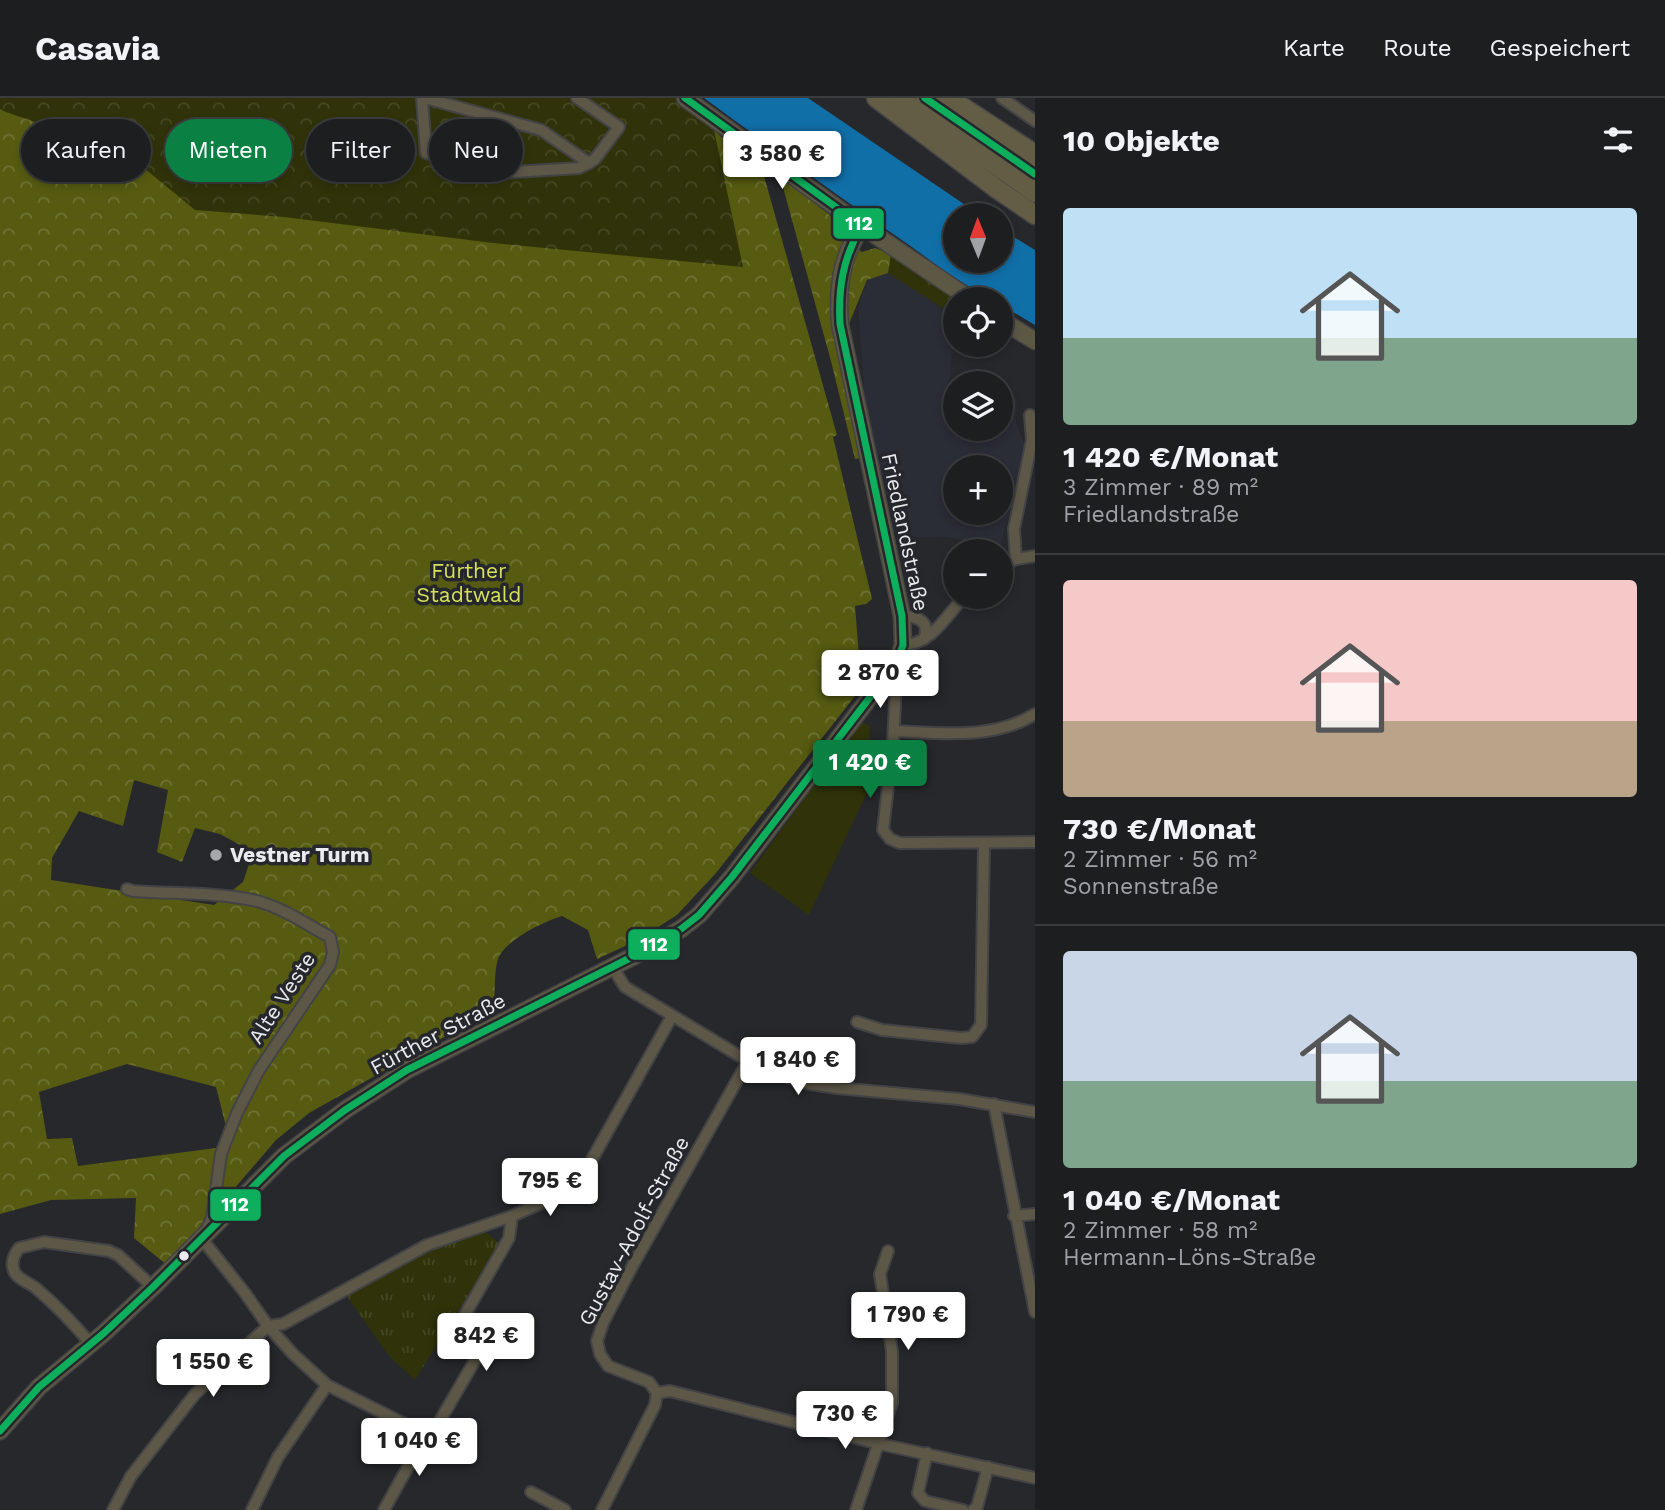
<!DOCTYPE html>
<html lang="de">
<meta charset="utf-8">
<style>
body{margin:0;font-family:"Work Sans",sans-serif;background:#252729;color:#f1f3f6;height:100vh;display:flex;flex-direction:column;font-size:26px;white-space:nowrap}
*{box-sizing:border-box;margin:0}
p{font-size:23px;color:#a0a2a5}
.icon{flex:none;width:38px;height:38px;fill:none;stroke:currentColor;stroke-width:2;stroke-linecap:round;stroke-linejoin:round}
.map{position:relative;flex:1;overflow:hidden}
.side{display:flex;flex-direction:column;background:#1d1e20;width:630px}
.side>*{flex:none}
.top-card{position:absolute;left:21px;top:21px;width:665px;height:63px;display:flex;gap:14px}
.needle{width:46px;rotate:359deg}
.controls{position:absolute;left:943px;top:105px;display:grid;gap:14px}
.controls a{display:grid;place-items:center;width:70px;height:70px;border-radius:50%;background:#1d1e20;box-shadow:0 4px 10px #0003,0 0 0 2px #3b3c3e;font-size:35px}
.price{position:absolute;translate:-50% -60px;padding:0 16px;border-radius:7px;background:#fff;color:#222;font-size:23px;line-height:46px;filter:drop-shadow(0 2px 4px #0008)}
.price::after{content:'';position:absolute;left:50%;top:42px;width:21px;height:16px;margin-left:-10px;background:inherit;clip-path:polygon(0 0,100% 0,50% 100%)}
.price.current{background:#0b8043;color:#fff}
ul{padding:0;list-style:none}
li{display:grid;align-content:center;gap:14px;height:371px;padding:0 28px}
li+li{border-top:2px solid #3b3c3e}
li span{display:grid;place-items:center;height:217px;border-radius:7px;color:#555}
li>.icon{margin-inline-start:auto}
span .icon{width:126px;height:126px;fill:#fffc;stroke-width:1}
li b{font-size:30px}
h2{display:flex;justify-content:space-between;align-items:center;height:84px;padding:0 28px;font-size:30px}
.chip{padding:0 24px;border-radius:32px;background:#1d1e20;box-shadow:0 4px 10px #0003,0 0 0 2px #3b3c3e;font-size:24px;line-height:63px}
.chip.current{background:#0b8043;color:#fff}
header{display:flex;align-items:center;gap:42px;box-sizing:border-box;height:98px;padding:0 35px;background:#1d1e20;border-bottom:2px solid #3b3c3e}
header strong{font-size:33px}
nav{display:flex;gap:38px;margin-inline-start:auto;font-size:24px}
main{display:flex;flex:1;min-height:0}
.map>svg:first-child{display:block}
</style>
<header>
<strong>Casavia</strong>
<nav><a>Karte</a><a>Route</a><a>Gespeichert</a></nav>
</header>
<main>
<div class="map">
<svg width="1035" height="1412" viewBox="0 0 1035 1412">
<defs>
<pattern id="grass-tufts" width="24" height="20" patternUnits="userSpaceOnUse" patternTransform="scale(1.75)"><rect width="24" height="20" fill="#303309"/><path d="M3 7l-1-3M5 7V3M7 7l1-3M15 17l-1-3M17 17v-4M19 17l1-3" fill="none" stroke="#444721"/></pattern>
<pattern id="forest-crowns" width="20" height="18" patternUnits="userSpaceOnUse" patternTransform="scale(1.75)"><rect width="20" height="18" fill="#565b11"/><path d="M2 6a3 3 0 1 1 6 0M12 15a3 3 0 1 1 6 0" fill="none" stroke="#6e7334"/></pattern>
<pattern id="park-crowns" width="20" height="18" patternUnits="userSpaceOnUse" patternTransform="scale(1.75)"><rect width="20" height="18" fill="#303309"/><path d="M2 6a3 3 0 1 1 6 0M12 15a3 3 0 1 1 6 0" fill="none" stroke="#444721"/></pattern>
</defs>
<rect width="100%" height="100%" fill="#27282b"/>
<path fill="#2a2c36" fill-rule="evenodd" d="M888,175L954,218L949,293L955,294L956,331H1001V298L1017,300L1016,325L1025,347L1023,372L1000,449L946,439L896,440L865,305L858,208L868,182ZM956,369H1001V415H956Z"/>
<g fill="url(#grass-tufts)">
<path d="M891,156L960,201H956L955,218L888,175Z"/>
<path d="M483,1132L500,1146L415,1282L389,1258L346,1197L395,1168Z"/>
</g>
<g fill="url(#forest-crowns)" fill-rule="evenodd">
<path d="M0,6L707,26L764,78L837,337L833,339L872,501L866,506L855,508L860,571L870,579L716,775L677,817L636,843L597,861L588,832L562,818C543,824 505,842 498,861C494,873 495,898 494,911L309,1015L276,1042L168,1168L134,1140L136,1100L51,1102L0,1116ZM134,682L168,692L157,754L182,764L195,730L220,736L253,754L243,784L214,807L51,782L52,760L79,713L123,728ZM127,966L216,989L231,1048L78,1068L72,1040L47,1041L39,994Z"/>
<path d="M783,81L831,118L835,134L862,154L875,150L891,156L888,175L867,182L839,250L862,360L855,361L831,263L784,93Z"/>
</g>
<path fill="url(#park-crowns)" d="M0,0H676L713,27L743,169L493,145L284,119L195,112L127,56L6,14L0,11Z"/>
<path fill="#303309" d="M861,623L870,628L866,697L809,817L750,775Z"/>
<path fill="#116fa8" d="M704,0H808L980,117H956V163H1001V131L1035,152V227L1001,207V201C979,201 929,161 909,147C840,99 772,50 704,0Z"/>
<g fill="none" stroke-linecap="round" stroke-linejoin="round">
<g stroke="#434346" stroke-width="14">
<g id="minor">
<path d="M422,0L426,55L495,75L579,70L589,65"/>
<path d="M425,0L541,32L589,65L595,61L619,29L577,0"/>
<path d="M1002,0L1035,23"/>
<path d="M1016,461L1014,431L1032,342L1030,317"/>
<path d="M1001,468L1016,461L1035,458"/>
<path d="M902,518C918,518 931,524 924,541"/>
<path d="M903,547C931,547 947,517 964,499"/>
<path d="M897,564L893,646L883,732L890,741L900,745L1035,744"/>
<path d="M894,633C940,635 994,642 1035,616"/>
<path d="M127,791L133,793C173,796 217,794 257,803C283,810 306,826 330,839L333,854L330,867L259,972L237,1015L221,1056L212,1120L202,1141L245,1195L268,1228L293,1256L327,1287L413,1330L419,1339L431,1338L481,1252L459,1227L509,1140L512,1118"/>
<path d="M613,870L625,889L748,963L778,976L810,986L837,990L959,1001L1035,1014"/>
<path d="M857,924L882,932L961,940L972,939L981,927L984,746"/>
<path d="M994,1006L1035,1214"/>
<path d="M1014,1118L1035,1116"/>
<path d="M91,1246C74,1226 57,1208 37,1191C31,1185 20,1183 15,1175C10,1166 13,1158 19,1150L44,1144L109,1153L118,1157L153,1189"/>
<path d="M657,1295L670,1293L880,1346L1035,1380"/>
<path d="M927,1355L918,1395L925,1403L963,1412"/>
<path d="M531,1394L565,1412"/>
<path d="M113,1412L131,1378L195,1296L268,1228L283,1226L427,1147L512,1118L564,1095L590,1065L672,918"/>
<path d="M252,1412L278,1359L327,1287"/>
<path d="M384,1412L419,1349V1339"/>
<path d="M602,1412L655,1307L657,1295L649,1284L608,1268L600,1256L597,1243L603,1225L633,1167L748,963"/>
<path d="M856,1412L892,1305V1253L880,1176L888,1153"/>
<path d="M973,1412L977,1409L988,1369"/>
</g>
</g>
<g stroke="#434346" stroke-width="19">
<g id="secondary">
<path d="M685,0L862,128L970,201"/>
<path d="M1001,222L1035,243"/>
<path d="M0,1333L39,1289L104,1235L153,1189L284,1058L345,1012L407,972L638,856L681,831L699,817L732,779L897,564L903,547L902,518L840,226C837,190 841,159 862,128"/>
</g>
</g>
<g stroke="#434346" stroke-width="21">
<g id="trunk">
<path d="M876,0L997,91L1035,117"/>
<path d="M899,0L1035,95"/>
<path d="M925,0L1035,76"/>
<path d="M949,0L1035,56"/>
</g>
</g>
<use href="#minor" stroke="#5c5747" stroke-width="10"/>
<use href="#secondary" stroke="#5d5844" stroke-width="16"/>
<use href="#trunk" stroke="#635d46" stroke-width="18"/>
<g stroke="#26272c" stroke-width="12">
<g id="bus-1">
<path d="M685,0L862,128"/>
<path d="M925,0L1035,76"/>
<path d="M0,1333L39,1289L104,1235L153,1189L284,1058L345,1012L407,972L638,856L681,831L699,817L732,779L897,564L903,547L902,518L840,226C838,190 843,159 862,128"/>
</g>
</g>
<use href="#bus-1" stroke="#0daf5c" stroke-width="7"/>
</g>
<circle fill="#a6a7aa" stroke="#26272c" stroke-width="2.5" cx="216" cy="757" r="7"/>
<circle fill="#eaebef" stroke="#26272c" stroke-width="2.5" cx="184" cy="1158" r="6"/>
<g text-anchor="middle" stroke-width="7" stroke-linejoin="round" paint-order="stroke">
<g font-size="21" fill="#eaebef" stroke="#26272c">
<text transform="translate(905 434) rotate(78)" y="7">Friedlandstraße</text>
<text transform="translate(282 900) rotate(-57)" y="7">Alte Veste</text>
<text transform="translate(438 936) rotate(-28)" y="7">Fürther Straße</text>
<text transform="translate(634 1133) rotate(-62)" y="7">Gustav-Adolf-Straße</text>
</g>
<g font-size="21" fill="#d5e15a" stroke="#26272c">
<text x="469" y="480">Fürther<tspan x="469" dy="24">Stadtwald</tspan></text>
</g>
<g font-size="21" font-weight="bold" fill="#eaebef" stroke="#26272c" text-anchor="start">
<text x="230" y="764">Vestner Turm</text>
</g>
</g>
<g stroke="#26272c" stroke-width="2.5">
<rect x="832" y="109" width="53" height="33" rx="7" fill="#0daf5c"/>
<rect x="627" y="830" width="54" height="33" rx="7" fill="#0daf5c"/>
<rect x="209" y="1090" width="53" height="34" rx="7" fill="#0daf5c"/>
</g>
<g font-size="19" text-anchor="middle" font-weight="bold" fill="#fff">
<text x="859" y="132">112</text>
<text x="654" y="853">112</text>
<text x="235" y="1113">112</text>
</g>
</svg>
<div class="controls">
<a><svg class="needle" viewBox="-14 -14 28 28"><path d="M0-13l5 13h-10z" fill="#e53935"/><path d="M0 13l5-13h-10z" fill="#a0a2a5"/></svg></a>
<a><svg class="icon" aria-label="locate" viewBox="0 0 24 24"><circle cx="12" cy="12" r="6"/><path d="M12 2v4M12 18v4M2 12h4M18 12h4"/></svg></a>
<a><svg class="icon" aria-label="layers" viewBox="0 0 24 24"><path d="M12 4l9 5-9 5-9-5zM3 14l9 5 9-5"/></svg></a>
<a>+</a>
<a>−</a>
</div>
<b class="price" style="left:782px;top:93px">3 580 €</b>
<b class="price" style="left:880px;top:612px">2 870 €</b>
<b class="price current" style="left:870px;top:702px">1 420 €</b>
<b class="price" style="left:798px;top:999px">1 840 €</b>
<b class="price" style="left:550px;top:1120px">795 €</b>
<b class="price" style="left:908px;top:1254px">1 790 €</b>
<b class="price" style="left:486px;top:1275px">842 €</b>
<b class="price" style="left:213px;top:1301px">1 550 €</b>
<b class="price" style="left:845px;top:1353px">730 €</b>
<b class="price" style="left:419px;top:1380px">1 040 €</b>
<div class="top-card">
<a class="chip">Kaufen</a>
<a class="chip current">Mieten</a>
<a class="chip">Filter</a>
<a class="chip">Neu</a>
</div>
</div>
<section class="side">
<h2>10 Objekte<svg class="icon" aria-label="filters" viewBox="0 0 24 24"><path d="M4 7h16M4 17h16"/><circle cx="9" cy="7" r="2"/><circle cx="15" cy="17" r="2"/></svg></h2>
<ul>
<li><span style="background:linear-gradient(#bfe0f5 60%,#7fa58c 0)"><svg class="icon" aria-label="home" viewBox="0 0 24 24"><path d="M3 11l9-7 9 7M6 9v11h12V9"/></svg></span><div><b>1 420 €/Monat</b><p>3 Zimmer · 89 m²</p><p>Friedlandstraße</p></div></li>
<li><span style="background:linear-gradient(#f6c9c9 65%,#b9a48a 0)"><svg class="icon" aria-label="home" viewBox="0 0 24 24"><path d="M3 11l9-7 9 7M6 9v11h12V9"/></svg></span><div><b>730 €/Monat</b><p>2 Zimmer · 56 m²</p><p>Sonnenstraße</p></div></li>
<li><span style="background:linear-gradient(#c9d6e8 60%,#7fa58c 0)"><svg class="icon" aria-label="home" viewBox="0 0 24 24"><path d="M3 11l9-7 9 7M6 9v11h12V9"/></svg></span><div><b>1 040 €/Monat</b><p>2 Zimmer · 58 m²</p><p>Hermann-Löns-Straße</p></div></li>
</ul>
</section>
</main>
